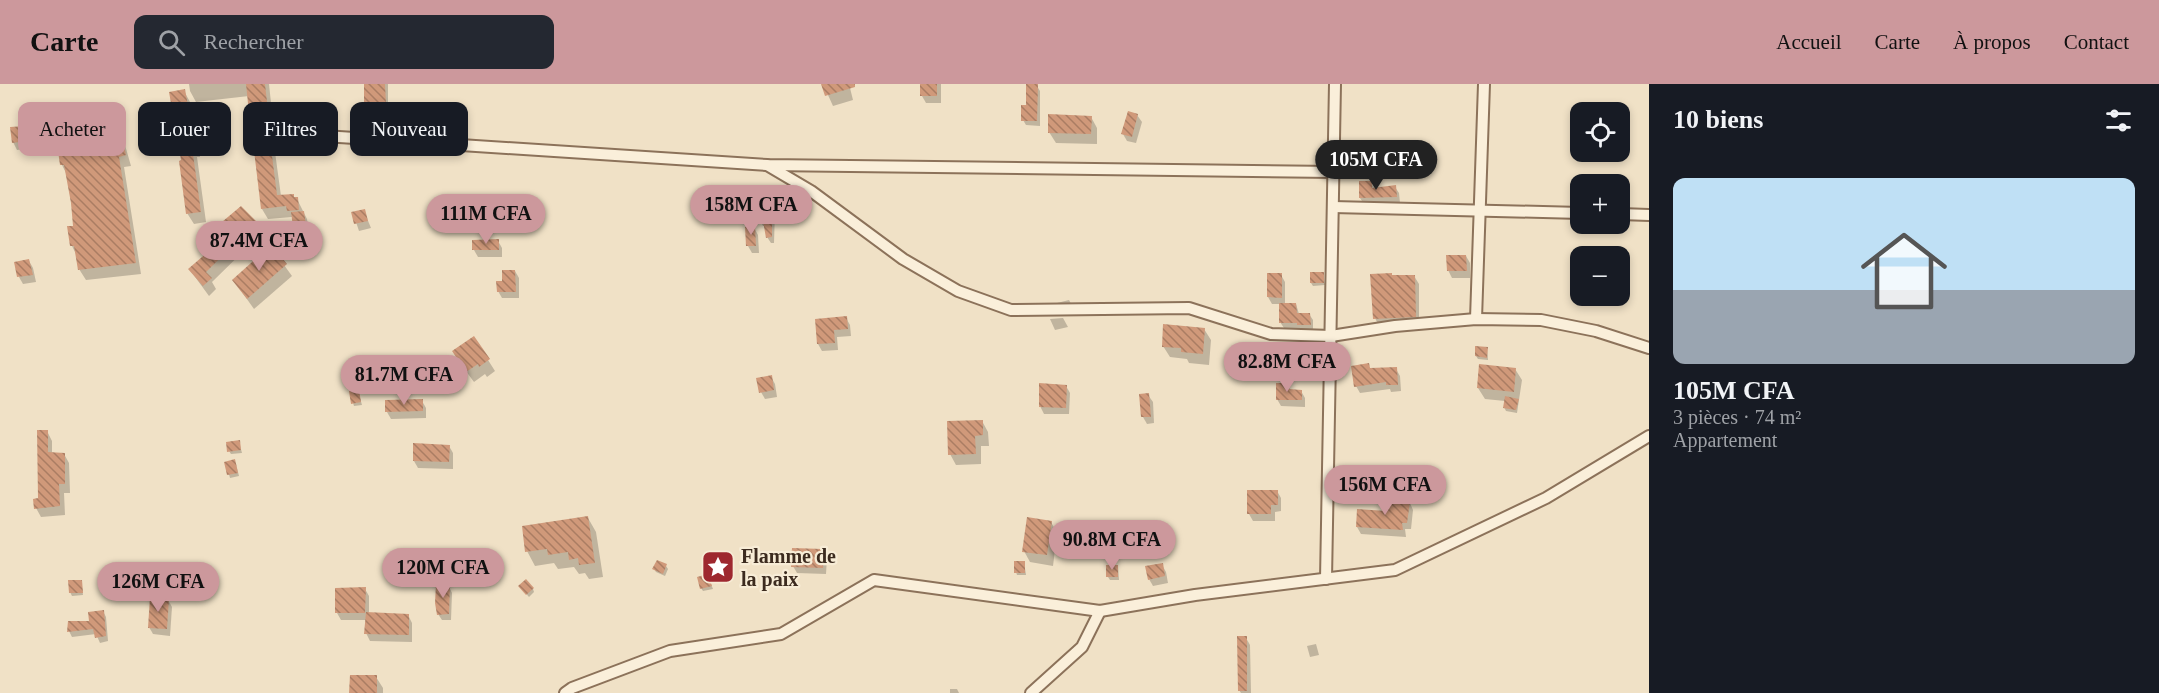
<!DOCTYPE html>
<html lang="fr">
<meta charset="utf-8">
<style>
body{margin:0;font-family:"Times New Roman",serif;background:#242831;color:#f1f3f6;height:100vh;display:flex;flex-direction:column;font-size:22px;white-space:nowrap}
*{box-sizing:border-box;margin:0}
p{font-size:20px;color:#9ea1a6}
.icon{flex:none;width:33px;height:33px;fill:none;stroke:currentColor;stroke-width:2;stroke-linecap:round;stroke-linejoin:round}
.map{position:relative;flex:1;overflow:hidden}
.panel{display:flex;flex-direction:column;background:#171b24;width:510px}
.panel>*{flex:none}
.top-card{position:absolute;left:18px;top:18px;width:570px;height:54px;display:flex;gap:12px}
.tools{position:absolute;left:1570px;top:18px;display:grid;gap:12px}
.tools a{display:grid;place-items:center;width:60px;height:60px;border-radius:12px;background:#171b24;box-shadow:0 3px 9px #0003;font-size:30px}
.price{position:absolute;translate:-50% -51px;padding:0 14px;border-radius:21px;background:#cc989c;color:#111;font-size:20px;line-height:39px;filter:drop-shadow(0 2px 3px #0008)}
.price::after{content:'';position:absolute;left:50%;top:36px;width:18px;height:14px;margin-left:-9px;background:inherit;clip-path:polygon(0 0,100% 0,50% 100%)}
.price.active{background:#222;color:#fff}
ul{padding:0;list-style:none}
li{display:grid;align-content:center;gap:12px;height:318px;padding:0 24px}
li span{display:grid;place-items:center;height:186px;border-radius:12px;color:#555}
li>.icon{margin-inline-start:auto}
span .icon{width:108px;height:108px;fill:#fffc;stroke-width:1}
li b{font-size:26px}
h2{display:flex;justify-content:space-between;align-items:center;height:72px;padding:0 24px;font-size:26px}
.pill{padding:0 21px;border-radius:12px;background:#171b24;box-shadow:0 3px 9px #0003;font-size:21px;line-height:54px}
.pill.active{background:#cc989c;color:#111}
header{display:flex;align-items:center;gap:36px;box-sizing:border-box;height:84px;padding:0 30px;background:#cc989c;color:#111}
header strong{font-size:28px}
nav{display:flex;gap:33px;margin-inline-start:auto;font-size:21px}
.search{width:420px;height:54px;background:#242831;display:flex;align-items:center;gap:15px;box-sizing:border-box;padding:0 21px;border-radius:12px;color:#9ea1a6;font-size:22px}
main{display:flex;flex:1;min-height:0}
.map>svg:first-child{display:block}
</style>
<header>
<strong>Carte</strong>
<div class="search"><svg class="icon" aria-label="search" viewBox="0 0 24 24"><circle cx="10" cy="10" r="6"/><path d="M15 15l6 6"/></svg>Rechercher</div>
<nav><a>Accueil</a><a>Carte</a><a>À propos</a><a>Contact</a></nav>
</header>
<main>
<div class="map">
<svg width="1649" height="609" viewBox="0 0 1649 609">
<defs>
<pattern id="building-back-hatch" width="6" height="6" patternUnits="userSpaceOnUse" patternTransform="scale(1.5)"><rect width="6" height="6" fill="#d0997a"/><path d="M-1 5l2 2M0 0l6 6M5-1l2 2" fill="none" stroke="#aa7d63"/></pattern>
</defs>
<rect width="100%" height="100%" fill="#f0e1c6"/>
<g fill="#0003" fill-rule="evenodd">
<path d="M189,0H269L273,38L257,40L250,29L249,12L196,18L190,7Z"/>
<path d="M365,0H388V27H370L366,20Z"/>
<path d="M823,0H849L853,16L833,22Z"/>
<path d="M922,0H941V19H926L922,12Z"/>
<path d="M1037,2L1040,7V42L1026,41L1023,36Z"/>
<path d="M184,7L190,18L200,73H197L206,138L194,140L187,129L183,78Z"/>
<path d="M113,29L119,40L131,82L124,83L141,190L86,196L79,185L77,172L72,162L75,143L67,91L62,81L64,61ZM115,39H118L122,60L119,61Z"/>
<path d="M1137,31L1142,38L1136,59L1127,57L1123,50Z"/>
<path d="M1091,33L1097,44V60L1056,59L1049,48Z"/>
<path d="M25,43L29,51L30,64L17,66L13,58Z"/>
<path d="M269,57L275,68L281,112L297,115L307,135L309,149L299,150L292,133L268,135L262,125L254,59Z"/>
<path d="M1371,99L1375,105L1395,103L1399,109L1400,119L1364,120L1360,114Z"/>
<path d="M777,104L781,110L783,126L775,127L774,159H771L767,153L766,142H763L760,136Z"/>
<path d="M364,127L371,144L359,147L353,129Z"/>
<path d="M256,139L262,149L212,198L216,205L209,212L190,186L209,169L204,160Z"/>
<path d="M754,144L758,151L759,169H752L748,162Z"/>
<path d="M473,157H498L502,164V173H478L474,166Z"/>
<path d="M271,163L292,192L254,225L234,197Z"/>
<path d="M1466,172L1470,179V194H1452L1448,186Z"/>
<path d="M29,177L33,184L36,198L23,200L19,193L16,179Z"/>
<path d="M515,187L519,194V214H502L498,207L504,198Z"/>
<path d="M1323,189L1325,201L1313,202L1311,199Z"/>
<path d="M1281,191L1285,198V220H1296L1299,230H1309L1313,236V247H1302L1301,244H1284L1280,238V220H1272L1268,213Z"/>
<path d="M1414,192L1419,200V239L1379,242L1375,234L1392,193Z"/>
<path d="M1069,216L1073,223L1060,225L1057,219Z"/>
<path d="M846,234L850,241L851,252L837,253L838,266L822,267L818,260Z"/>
<path d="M1063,234L1068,243L1055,246L1050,235Z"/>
<path d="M1204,245L1211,256L1209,281L1189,279L1187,275L1170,273L1163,262Z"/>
<path d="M474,254L495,287L487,293L485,290L474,298L460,279Z"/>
<path d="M1487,264L1488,276L1478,275L1476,272Z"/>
<path d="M1368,281L1371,286L1396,285L1400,292L1401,307L1391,308L1390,305L1360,309L1356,302Z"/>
<path d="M1515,285L1522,296L1517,329L1506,327L1504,323L1505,317L1485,315L1478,304Z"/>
<path d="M771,293L775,300L777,313L765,315L761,308Z"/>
<path d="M1288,301L1291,307H1301L1305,314V323L1281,322L1277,315Z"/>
<path d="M1066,302L1070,309L1069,330H1044L1040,322Z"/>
<path d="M358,307L362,321L354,322L353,319Z"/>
<path d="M1148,311L1153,318L1154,339L1147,340L1143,333Z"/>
<path d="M422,317L426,324V334L391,335L387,328L386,318Z"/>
<path d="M982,337L988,348L989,362H981V380L956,381L950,370Z"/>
<path d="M47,347L52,357V369L64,370L69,379L70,409H64L65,431L41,433L36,424L39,415Z"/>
<path d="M239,358L242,369L231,370L229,367Z"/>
<path d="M449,362L453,369V385L418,384L414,377Z"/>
<path d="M226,379L236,380L239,392L230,394Z"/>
<path d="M1277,407L1281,414V427L1275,428V437H1253L1249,430Z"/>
<path d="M1410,419L1413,426L1411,445H1405L1406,453L1361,450L1357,443Z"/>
<path d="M588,434L596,448L603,493L589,495L585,489L579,490L574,483L558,485L554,479L535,482L527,467Z"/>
<path d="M1051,438L1057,449L1053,482L1030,478L1024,467Z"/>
<path d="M823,467L827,474L826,490L797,489L793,482Z"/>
<path d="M1024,478L1026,491H1017L1016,488Z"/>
<path d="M1162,481L1166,488L1168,499L1153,502L1149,495Z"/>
<path d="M666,482L668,485L665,492L656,488L654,485Z"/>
<path d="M1118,482L1119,496H1110L1108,493Z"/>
<path d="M709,495L713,505L703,507L701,504Z"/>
<path d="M81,497L83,511L72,512L70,508Z"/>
<path d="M449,503L452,509L451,536H442L438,530Z"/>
<path d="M365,505L369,512V530L408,531L412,539V558L370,557L366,549L367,536H341L337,529Z"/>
<path d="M522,505H533L534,508L529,513Z"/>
<path d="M168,516L172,523L170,552L153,550L149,543Z"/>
<path d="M103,527L106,533L108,557L100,559L96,550L72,553L69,547L91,539Z"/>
<path d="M1246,554L1250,561L1251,609H1241L1239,606Z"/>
<path d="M1316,560L1319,571L1310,573L1307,562Z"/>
<path d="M376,593L383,604V609H351Z"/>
<path d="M950,605H957L959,609H950Z"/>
</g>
<g fill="url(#building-back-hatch)">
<path d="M246,0H265L268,27L249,29Z"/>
<path d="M364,0H385L386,20L364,21Z"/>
<path d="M821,0H855V3L825,12Z"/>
<rect x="920" y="0" width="17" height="12"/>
<path d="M1026,0H1038L1037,37H1021V21H1026Z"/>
<path d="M185,5L195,62L192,63L201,128L186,130L179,77L181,76L169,8Z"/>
<path d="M1128,27L1138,30L1132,53L1121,50Z"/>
<path d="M114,28L119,53L122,52L126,71L119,73L136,179L78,186L74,162H70L67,142H73L71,119L64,81H60L57,60H62L59,38Z"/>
<path d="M1048,30L1092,32L1091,50L1048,49Z"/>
<path d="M26,42L27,57L12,59L10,43Z"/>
<path d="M270,56L277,111L294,110V113H298L299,126L287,127L286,122L261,125L253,58Z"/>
<path d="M1359,97H1372V104L1396,101L1397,113L1359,114Z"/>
<path d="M778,102L780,120L772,121V153L766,154L763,137H758V125H762L759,105Z"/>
<path d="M241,122L257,138L206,188L212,194L203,202L188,185L209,167L202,159L217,144L216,143Z"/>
<path d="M365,125L368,137L354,140L351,128Z"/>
<path d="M304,127L306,142L293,143L291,128Z"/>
<path d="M755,142L756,162H746L745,143Z"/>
<path d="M499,155V166H472V156Z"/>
<path d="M271,161L287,180L247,215L232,196Z"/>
<path d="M1446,171H1466L1467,187H1447Z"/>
<path d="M29,175L33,191L17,193L14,178Z"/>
<path d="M502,186H515L516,208H497L496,197H502Z"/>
<rect x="1310" y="188" width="14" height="11"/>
<path d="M1267,189H1282V214L1267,213Z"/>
<path d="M1392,189V191H1415L1416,233L1373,235L1370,190Z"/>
<path d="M1279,219H1296L1297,229H1310L1311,241H1297V239H1279Z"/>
<path d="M847,232L848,245L834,246L835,259L817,260L815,235Z"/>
<path d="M1163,240L1205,244L1203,270L1181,268V264L1162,263Z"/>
<path d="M474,252L490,275L479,283L478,280L466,288L452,267Z"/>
<path d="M1475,262L1488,263L1487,274L1475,272Z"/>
<path d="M1369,279L1370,284L1397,283L1398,301H1386V298L1354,303L1351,282Z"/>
<path d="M1479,280L1516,284L1514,308L1477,304Z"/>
<path d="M772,291L774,306L759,309L756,294Z"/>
<path d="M1039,299L1067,301L1066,324L1039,323Z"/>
<path d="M1276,299H1289V305L1302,306V316H1276Z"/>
<path d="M359,306L361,318L351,320L349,307Z"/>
<path d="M1149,309L1151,333H1141L1139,310Z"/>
<path d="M1505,312L1519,315L1516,326L1503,324Z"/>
<path d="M423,315V327L385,328V316Z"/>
<path d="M983,336V351L975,352L976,370L948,371L947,337Z"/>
<path d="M37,346H48V368L65,369V400H59L60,422L34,425L33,415L38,414Z"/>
<path d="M240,356L241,366L227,368L226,358Z"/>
<path d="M413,359L450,361L449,378L413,377Z"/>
<path d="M235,375L238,389L227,391L224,378Z"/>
<path d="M1247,406H1278V421H1271V430H1247Z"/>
<path d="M1388,414L1410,418L1407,439H1402L1403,446L1356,443L1357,425L1386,427Z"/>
<path d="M588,432L595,479L579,481L578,474L569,476L568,468L548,471L547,465L525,468L522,442Z"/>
<path d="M1027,433L1052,437L1047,471L1022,468Z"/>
<path d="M792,464L824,465L823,484L791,483Z"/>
<path d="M657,476L667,480L663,490L652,485Z"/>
<rect x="1014" y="477" width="11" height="12"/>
<path d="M1163,479L1165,492L1148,496L1145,482Z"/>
<rect x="1106" y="481" width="12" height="12"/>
<path d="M708,490L712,502L700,505L697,493Z"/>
<path d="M526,495L534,504L526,511L518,502Z"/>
<path d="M68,496H82L83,509H69Z"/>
<path d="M436,500L450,501L449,530L437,531L435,519Z"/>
<path d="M366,503L365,529H335V504Z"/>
<path d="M150,513L169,514L167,545L148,544Z"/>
<path d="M104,526L106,552L95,554L93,545L67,548L68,537H89L88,528Z"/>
<path d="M366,528L409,530V551L364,550Z"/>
<path d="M1237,552H1247V607H1238Z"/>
<path d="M350,591H377V609H349Z"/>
</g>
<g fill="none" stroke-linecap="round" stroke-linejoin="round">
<g stroke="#8c725a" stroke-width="14">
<g id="street">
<path d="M324,52L767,81L1334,88"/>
<path d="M767,81L811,107L903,175L958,207L1011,226L1189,224L1271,250L1331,252L1395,242L1476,235L1541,236L1596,247L1649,264"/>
<path d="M1333,123L1581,129"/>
<path d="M1620,130L1649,131"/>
<path d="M1476,235L1484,0"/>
<path d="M1326,495L1335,0"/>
<path d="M565,609L572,604L670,567L781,550L874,496L1100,527L1195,511L1395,486L1546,414L1649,352"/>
<path d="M1031,609L1082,563L1100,527"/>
</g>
</g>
<use href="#street" stroke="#faefda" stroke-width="10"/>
</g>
<defs>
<g id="sight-square" transform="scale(1.725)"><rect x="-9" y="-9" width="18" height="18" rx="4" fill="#9e282f" stroke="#f7ecd6"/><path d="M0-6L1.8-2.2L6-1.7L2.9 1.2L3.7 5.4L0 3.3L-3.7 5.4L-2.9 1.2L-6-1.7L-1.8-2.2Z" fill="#fff"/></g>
</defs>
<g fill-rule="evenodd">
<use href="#sight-square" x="718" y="483"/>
</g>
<g text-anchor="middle" stroke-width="4.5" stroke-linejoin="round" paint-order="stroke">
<g font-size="20" font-weight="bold" fill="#3c2b1f" stroke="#f7ecd6" text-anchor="start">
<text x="741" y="479">Flamme de<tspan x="741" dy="23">la paix</tspan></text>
</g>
</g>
</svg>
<div class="tools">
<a><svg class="icon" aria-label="locate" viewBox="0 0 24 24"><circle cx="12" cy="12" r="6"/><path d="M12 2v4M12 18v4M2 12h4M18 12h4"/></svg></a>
<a>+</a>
<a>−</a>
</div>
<b class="price active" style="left:1376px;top:107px">105M CFA</b>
<b class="price" style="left:751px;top:152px">158M CFA</b>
<b class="price" style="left:486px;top:161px">111M CFA</b>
<b class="price" style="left:259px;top:188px">87.4M CFA</b>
<b class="price" style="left:1287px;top:309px">82.8M CFA</b>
<b class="price" style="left:404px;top:322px">81.7M CFA</b>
<b class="price" style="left:1385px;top:432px">156M CFA</b>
<b class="price" style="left:1112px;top:487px">90.8M CFA</b>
<b class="price" style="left:443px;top:515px">120M CFA</b>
<b class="price" style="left:158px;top:529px">126M CFA</b>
<div class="top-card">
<a class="pill active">Acheter</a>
<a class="pill">Louer</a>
<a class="pill">Filtres</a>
<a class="pill">Nouveau</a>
</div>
</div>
<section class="panel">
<h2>10 biens<svg class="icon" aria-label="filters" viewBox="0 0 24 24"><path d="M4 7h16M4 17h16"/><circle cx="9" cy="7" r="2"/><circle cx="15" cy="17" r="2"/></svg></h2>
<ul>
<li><span style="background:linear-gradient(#bfe0f5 60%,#9aa5b1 0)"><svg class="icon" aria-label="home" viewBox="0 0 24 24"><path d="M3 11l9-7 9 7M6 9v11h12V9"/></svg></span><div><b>105M CFA</b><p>3 pièces · 74 m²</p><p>Appartement</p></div></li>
</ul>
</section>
</main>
